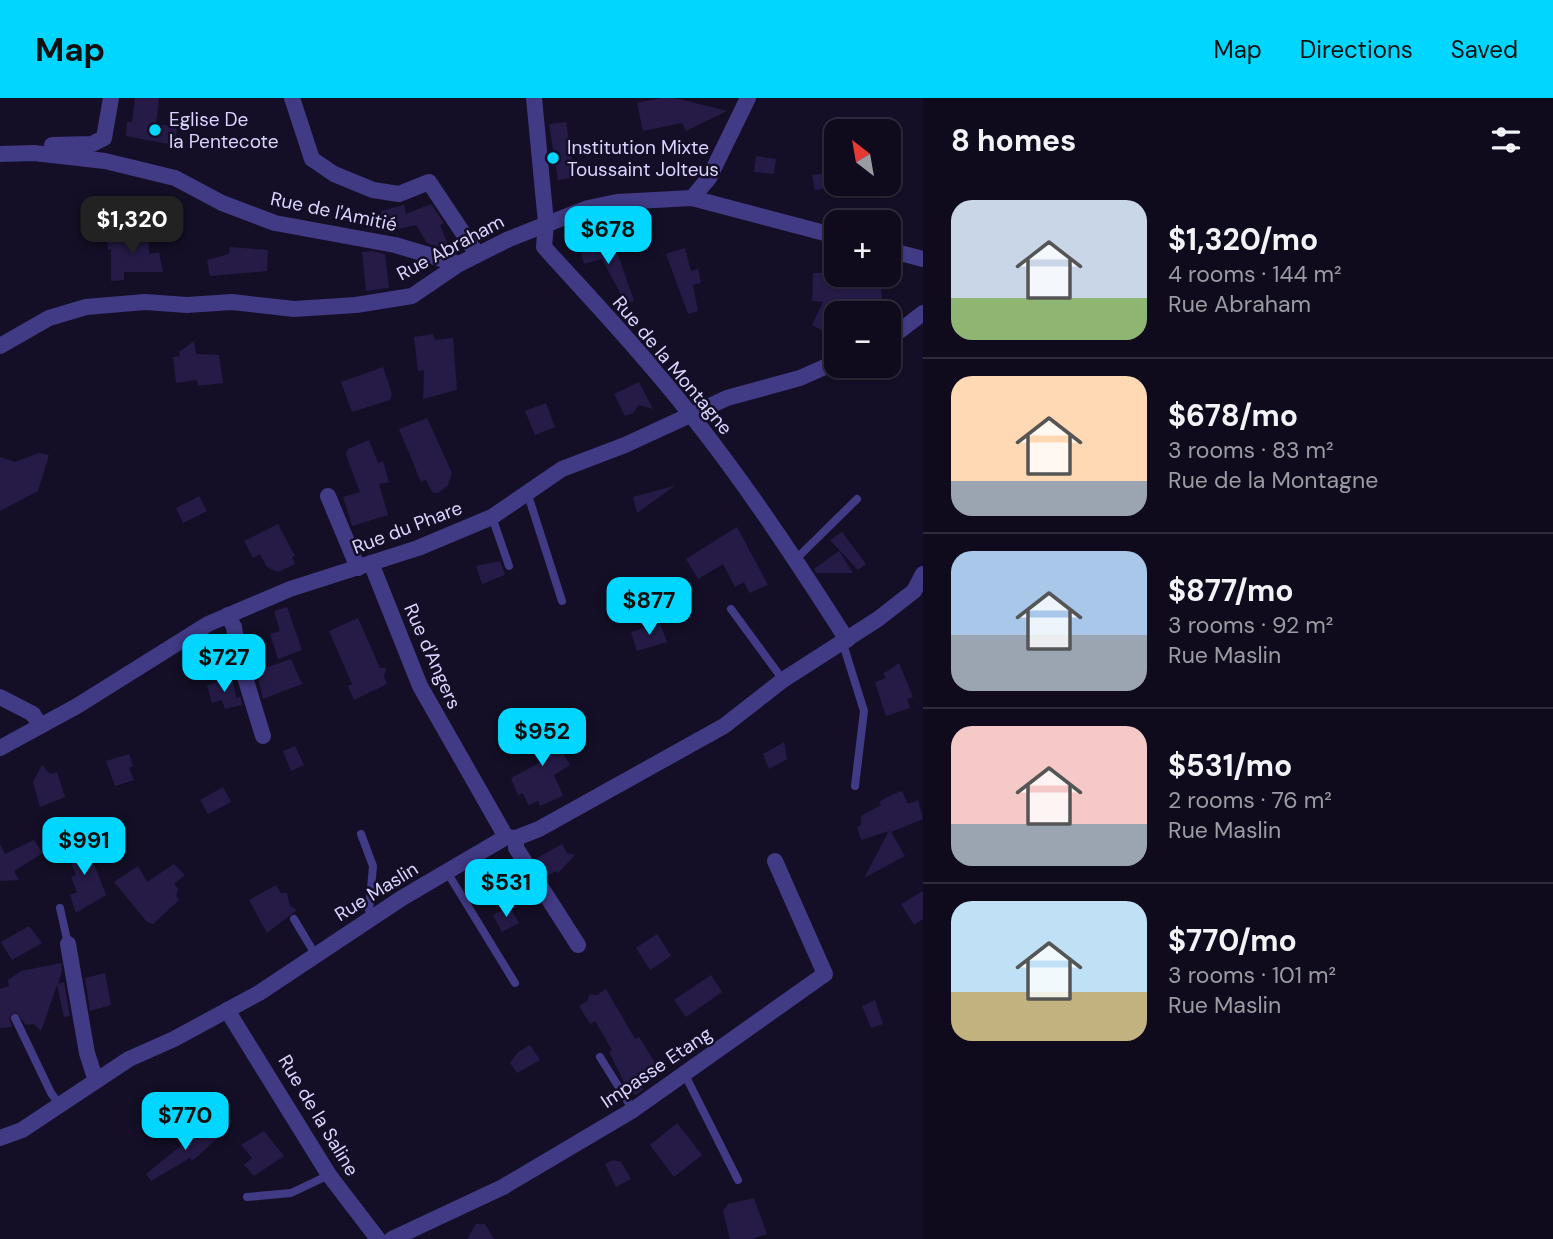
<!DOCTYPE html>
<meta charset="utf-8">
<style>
body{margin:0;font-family:"DM Sans",sans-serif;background:#181425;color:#f1f3f6;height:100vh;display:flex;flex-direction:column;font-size:26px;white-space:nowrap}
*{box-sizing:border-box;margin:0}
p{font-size:23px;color:#9b9ba3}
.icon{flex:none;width:38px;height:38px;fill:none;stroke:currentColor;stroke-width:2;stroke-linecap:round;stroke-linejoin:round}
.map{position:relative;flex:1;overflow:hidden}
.drawer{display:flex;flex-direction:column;background:#0f0b1c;width:630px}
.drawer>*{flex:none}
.needle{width:46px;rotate:329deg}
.controls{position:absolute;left:824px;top:21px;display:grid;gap:14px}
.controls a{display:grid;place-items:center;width:77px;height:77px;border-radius:14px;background:#0f0b1c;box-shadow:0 2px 5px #0004,0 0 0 2px #2f2b3b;font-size:35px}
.price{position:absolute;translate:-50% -60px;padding:0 16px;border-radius:14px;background:#00d6ff;color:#111;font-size:23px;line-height:46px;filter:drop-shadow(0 2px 4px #0008)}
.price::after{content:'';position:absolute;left:50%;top:42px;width:21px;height:16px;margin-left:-10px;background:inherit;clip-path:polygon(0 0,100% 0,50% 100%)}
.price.selected{background:#222;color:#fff}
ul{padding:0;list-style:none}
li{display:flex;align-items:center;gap:21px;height:175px;padding:0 28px}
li+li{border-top:2px solid #2f2b3b}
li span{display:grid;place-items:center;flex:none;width:196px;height:140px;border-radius:21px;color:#555}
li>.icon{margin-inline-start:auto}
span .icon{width:84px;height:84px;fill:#fffc;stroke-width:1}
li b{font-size:30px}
h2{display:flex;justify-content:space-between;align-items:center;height:84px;padding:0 28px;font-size:30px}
header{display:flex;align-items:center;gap:42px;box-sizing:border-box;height:98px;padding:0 35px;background:#00d6ff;color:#111}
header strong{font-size:33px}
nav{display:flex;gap:38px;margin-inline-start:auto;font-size:24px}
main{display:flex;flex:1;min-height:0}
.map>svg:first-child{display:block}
</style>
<header>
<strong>Map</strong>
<nav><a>Map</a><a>Directions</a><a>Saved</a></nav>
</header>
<main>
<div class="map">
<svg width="923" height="1141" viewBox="0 0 923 1141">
<rect width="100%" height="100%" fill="#140f26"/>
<g fill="#261b47">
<path d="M135,0H159L156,26L177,29L174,47L126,38L127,24H132Z"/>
<path d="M661,0H675L727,13L686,33L682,25L643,33L637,5Z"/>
<path d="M566,24L575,79L558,82L549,26Z"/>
<path d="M756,58L776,61L774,76L754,74Z"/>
<path d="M835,74V89L815,92L812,77Z"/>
<path d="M431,106L444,125L440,127L448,147L442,150L427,145L416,127L384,134L381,113L404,107L406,116Z"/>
<path d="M148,135L149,156L159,154L163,174H124V182L111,183V151L108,152L107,138Z"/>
<path d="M604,142L607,155L616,151L634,203L626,206L602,161L584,166L579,148Z"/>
<path d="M230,149L268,152L267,173L210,178L207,162L229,156Z"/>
<path d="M685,150L691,173L698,171L701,185L693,187L698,213L688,216L666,156Z"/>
<path d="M372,153L385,156L389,190L366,193L362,154Z"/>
<path d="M813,175H836L840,185L867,187L866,177H880L882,201L878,202L876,215H835L825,234L812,227L823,204L812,203Z"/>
<path d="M433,236L435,242L453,240L457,292L423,301L424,272L418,273L414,239Z"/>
<path d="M194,243L196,256L219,257L223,285L198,288L197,282L176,285L173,259L180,258L179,254Z"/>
<path d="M383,269L392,296L390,302L352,314L341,284Z"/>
<path d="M639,284L653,311L639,307L633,315L625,318L614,296Z"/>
<path d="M546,305L555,329L535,337L525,313Z"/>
<path d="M427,320L452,375L448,387L438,395L432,394L426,382L421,384L399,331Z"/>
<path d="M369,342L378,365L383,363L389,384L379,386L388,417L352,428L343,399L360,394L346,357L348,351Z"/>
<path d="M39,355L49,357L38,393L0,413V359L15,364Z"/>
<path d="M673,388V389L637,415L633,399Z"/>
<path d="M199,398L207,413L183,425L176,410Z"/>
<path d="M278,426L295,458L292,459L295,466L278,474L267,469L260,456L253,460L244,443Z"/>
<path d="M737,429L768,487L749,495L744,484L735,489L723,466L698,481L686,461Z"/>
<path d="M842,434L866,466L858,472L830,442Z"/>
<path d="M839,453L853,475H816L814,471Z"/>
<path d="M500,463L505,477L482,486L476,468Z"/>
<path d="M287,509L302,552L278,561L270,536L280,533L274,513Z"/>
<path d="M358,520L380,570H386L384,579L387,586L354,602L348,588L352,586L329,533Z"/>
<path d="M660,525L667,544L637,553L631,534Z"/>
<path d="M291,561L302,586L263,601L256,573Z"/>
<path d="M899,565L913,599L907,601L910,610L886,618L875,584L886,580L883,576Z"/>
<path d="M232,580L237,601L240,598L242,607L225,611L222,602L212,605L207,587Z"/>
<path d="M539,615L570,667L554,677L563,698L540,708L538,703L528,707L523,695L518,697L511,680L543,663L541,659L547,656L529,627V621Z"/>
<path d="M784,644L787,661L769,671L763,656Z"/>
<path d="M295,648L304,667L291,673L283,653Z"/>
<path d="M129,656L133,668L129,670L134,682L115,688L106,663Z"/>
<path d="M42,667L50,676L57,674L65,699L40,709L33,684Z"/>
<path d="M223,689L231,704L208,716L200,702Z"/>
<path d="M902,693L908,706L918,702L923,721L891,734L905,758L864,780L889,733L861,742L857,729L861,727V718L881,707L879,704L891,697Z"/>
<path d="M82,735L106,797L76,815L70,797L77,794L71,779L76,777L66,753L77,747Z"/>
<path d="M34,742L43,755L14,773L19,782L0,783V746L5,756Z"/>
<path d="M562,746L567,755L575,757L558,775L556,773L547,778L537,760Z"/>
<path d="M174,766L185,777L174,786L178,791L176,798L179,802L153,826L147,824L114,784L138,768L147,784Z"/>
<path d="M276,787L281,795H287L290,808L297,812L267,835L249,802Z"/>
<path d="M923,793V821L914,827L901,806Z"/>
<path d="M509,808L519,825L502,834L493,817Z"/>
<path d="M29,828L42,845L12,862L1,844Z"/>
<path d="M657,836L671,858L650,872L636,850Z"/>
<path d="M61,865L62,873L58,886L64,884L70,918L64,919L57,887L41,933L34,926L26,927L16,914L9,919L12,929L0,930V891L9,888L8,882L21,873Z"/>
<path d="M105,875L111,907L90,913L85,880Z"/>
<path d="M711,877L722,894L686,919L674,902Z"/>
<path d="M606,891L635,941L639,939L661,974L650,980L643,987V992L635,997L626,988L609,954L612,952L595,923L590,926L579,908L587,903L590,896L597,897Z"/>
<path d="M875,902L883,926L871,930L862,908Z"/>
<path d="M530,947L540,962L517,975L510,965L518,954Z"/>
<path d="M677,1025L702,1057L674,1079L650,1047Z"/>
<path d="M209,1029L218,1040L192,1063L190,1060L151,1083L146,1076L193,1038L192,1032Z"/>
<path d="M264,1033L284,1058L254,1078L244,1067L252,1060L241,1047Z"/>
<path d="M613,1062L621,1064L631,1081L616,1089L605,1066Z"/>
<path d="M754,1100L767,1136L752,1141H730L723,1113L728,1106Z"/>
<path d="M476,1126H485L494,1141H467Z"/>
</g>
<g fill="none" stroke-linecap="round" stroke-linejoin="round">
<g stroke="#413a85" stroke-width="8">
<path d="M527,394L562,503"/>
<path d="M492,419L509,468"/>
<path d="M795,462L857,401"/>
<path d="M731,511L783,582"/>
<path d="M843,546L864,613L855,688"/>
<path d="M361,736L373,768L369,812L372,820"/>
<path d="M447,774L515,885"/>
<path d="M60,810L68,846"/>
<path d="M294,821L315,856"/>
<path d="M15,920L51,995L60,1007"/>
<path d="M600,959L633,1012"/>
<path d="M685,977L738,1082"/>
<path d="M247,1099L291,1095L329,1077"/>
</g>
<g stroke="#413a85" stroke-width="16">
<path d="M292,0L312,61L334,76L373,92L399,96L429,84L477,156"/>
<path d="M534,0L546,125L544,149C581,190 619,230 654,272C726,356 788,449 847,542"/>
<path d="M52,47L92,46L104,40L111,0"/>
<path d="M0,56L34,55L105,63L175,80L222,105L275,125L395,147L459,166"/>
<path d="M692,100L709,80L748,0"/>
<path d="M889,152L923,161"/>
<path d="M889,241L923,215"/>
<path d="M0,248L49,220L86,209L145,204L187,207L232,204L294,211L356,207L412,198L459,166L509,141L588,110L617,104L692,100L836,138"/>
<path d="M328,398L358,470"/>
<path d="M371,465L420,588L506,739"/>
<path d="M228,517L234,529L239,560L263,638"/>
<path d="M0,599L33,616L40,628"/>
<path d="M0,650L77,608L208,526L290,491L418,450L492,419L562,371L625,347L727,300L800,280L836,264"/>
<path d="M516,740V750L578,847"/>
<path d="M68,846L87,955L96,983"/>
<path d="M227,912L329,1077L378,1141"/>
<path d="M0,1040L22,1032L129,961L174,941L259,895L402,800L506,739L516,740L539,731L724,628L783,582L878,521L914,493L923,476"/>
<path d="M392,1141L503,1089L633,1012L825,876L775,763"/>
</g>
</g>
<g fill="#00d6ff" stroke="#140f26" stroke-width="2.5">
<circle cx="155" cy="32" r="7"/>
<circle cx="553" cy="60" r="7"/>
</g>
<g text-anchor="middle" stroke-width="5" stroke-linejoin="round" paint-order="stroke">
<g font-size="19" fill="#dbd4ff" stroke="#140f26" text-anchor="start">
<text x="169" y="28">Eglise De<tspan x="169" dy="22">la Pentecote</tspan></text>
<text x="567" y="56">Institution Mixte<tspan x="567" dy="22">Toussaint Jolteus</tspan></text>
</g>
<g font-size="19" fill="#dbd4ff" stroke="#140f26">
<text transform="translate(334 113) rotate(12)" y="7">Rue de l'Amitié</text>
<text transform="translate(450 149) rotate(-28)" y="7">Rue Abraham</text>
<text transform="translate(673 267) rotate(50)" y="7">Rue de la Montagne</text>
<text transform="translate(407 429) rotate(-21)" y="7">Rue du Phare</text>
<text transform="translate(433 558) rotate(66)" y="7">Rue d'Angers</text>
<text transform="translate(376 793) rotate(-32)" y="7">Rue Maslin</text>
<text transform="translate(656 969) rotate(-34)" y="7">Impasse Etang</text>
<text transform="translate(319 1017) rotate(59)" y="7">Rue de la Saline</text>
</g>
</g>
</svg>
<div class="controls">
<a><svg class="needle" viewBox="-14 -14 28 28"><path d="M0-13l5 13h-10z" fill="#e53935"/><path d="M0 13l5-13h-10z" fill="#9b9ba3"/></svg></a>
<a>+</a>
<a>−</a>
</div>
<b class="price selected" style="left:132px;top:158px">$1,320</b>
<b class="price" style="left:608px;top:168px">$678</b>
<b class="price" style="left:649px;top:539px">$877</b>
<b class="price" style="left:224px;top:596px">$727</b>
<b class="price" style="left:542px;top:670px">$952</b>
<b class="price" style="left:84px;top:779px">$991</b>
<b class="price" style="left:506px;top:821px">$531</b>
<b class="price" style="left:185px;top:1054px">$770</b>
</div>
<section class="drawer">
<h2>8 homes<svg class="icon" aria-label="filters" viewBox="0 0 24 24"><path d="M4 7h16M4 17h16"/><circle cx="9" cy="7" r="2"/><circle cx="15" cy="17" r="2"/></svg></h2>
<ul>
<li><span style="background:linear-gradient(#c9d6e8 70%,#8fb573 0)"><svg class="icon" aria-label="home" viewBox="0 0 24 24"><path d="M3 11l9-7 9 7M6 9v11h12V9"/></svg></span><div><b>$1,320/mo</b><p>4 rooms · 144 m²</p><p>Rue Abraham</p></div></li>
<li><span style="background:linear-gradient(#ffd9b3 75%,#9aa5b1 0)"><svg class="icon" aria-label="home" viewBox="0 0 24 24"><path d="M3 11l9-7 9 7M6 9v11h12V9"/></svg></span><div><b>$678/mo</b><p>3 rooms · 83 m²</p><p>Rue de la Montagne</p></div></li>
<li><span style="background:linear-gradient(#a9c7e8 60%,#9aa5b1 0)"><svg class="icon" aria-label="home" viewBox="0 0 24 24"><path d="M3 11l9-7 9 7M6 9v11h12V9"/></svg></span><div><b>$877/mo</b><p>3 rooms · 92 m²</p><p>Rue Maslin</p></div></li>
<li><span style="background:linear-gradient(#f6c9c9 70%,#9aa5b1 0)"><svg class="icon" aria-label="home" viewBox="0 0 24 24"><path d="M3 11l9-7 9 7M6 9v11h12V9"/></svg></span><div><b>$531/mo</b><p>2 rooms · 76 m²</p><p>Rue Maslin</p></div></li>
<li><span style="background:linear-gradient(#bfe0f5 65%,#c2b280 0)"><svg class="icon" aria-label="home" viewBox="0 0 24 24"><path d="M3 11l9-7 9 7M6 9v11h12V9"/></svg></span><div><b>$770/mo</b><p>3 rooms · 101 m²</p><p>Rue Maslin</p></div></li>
</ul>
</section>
</main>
